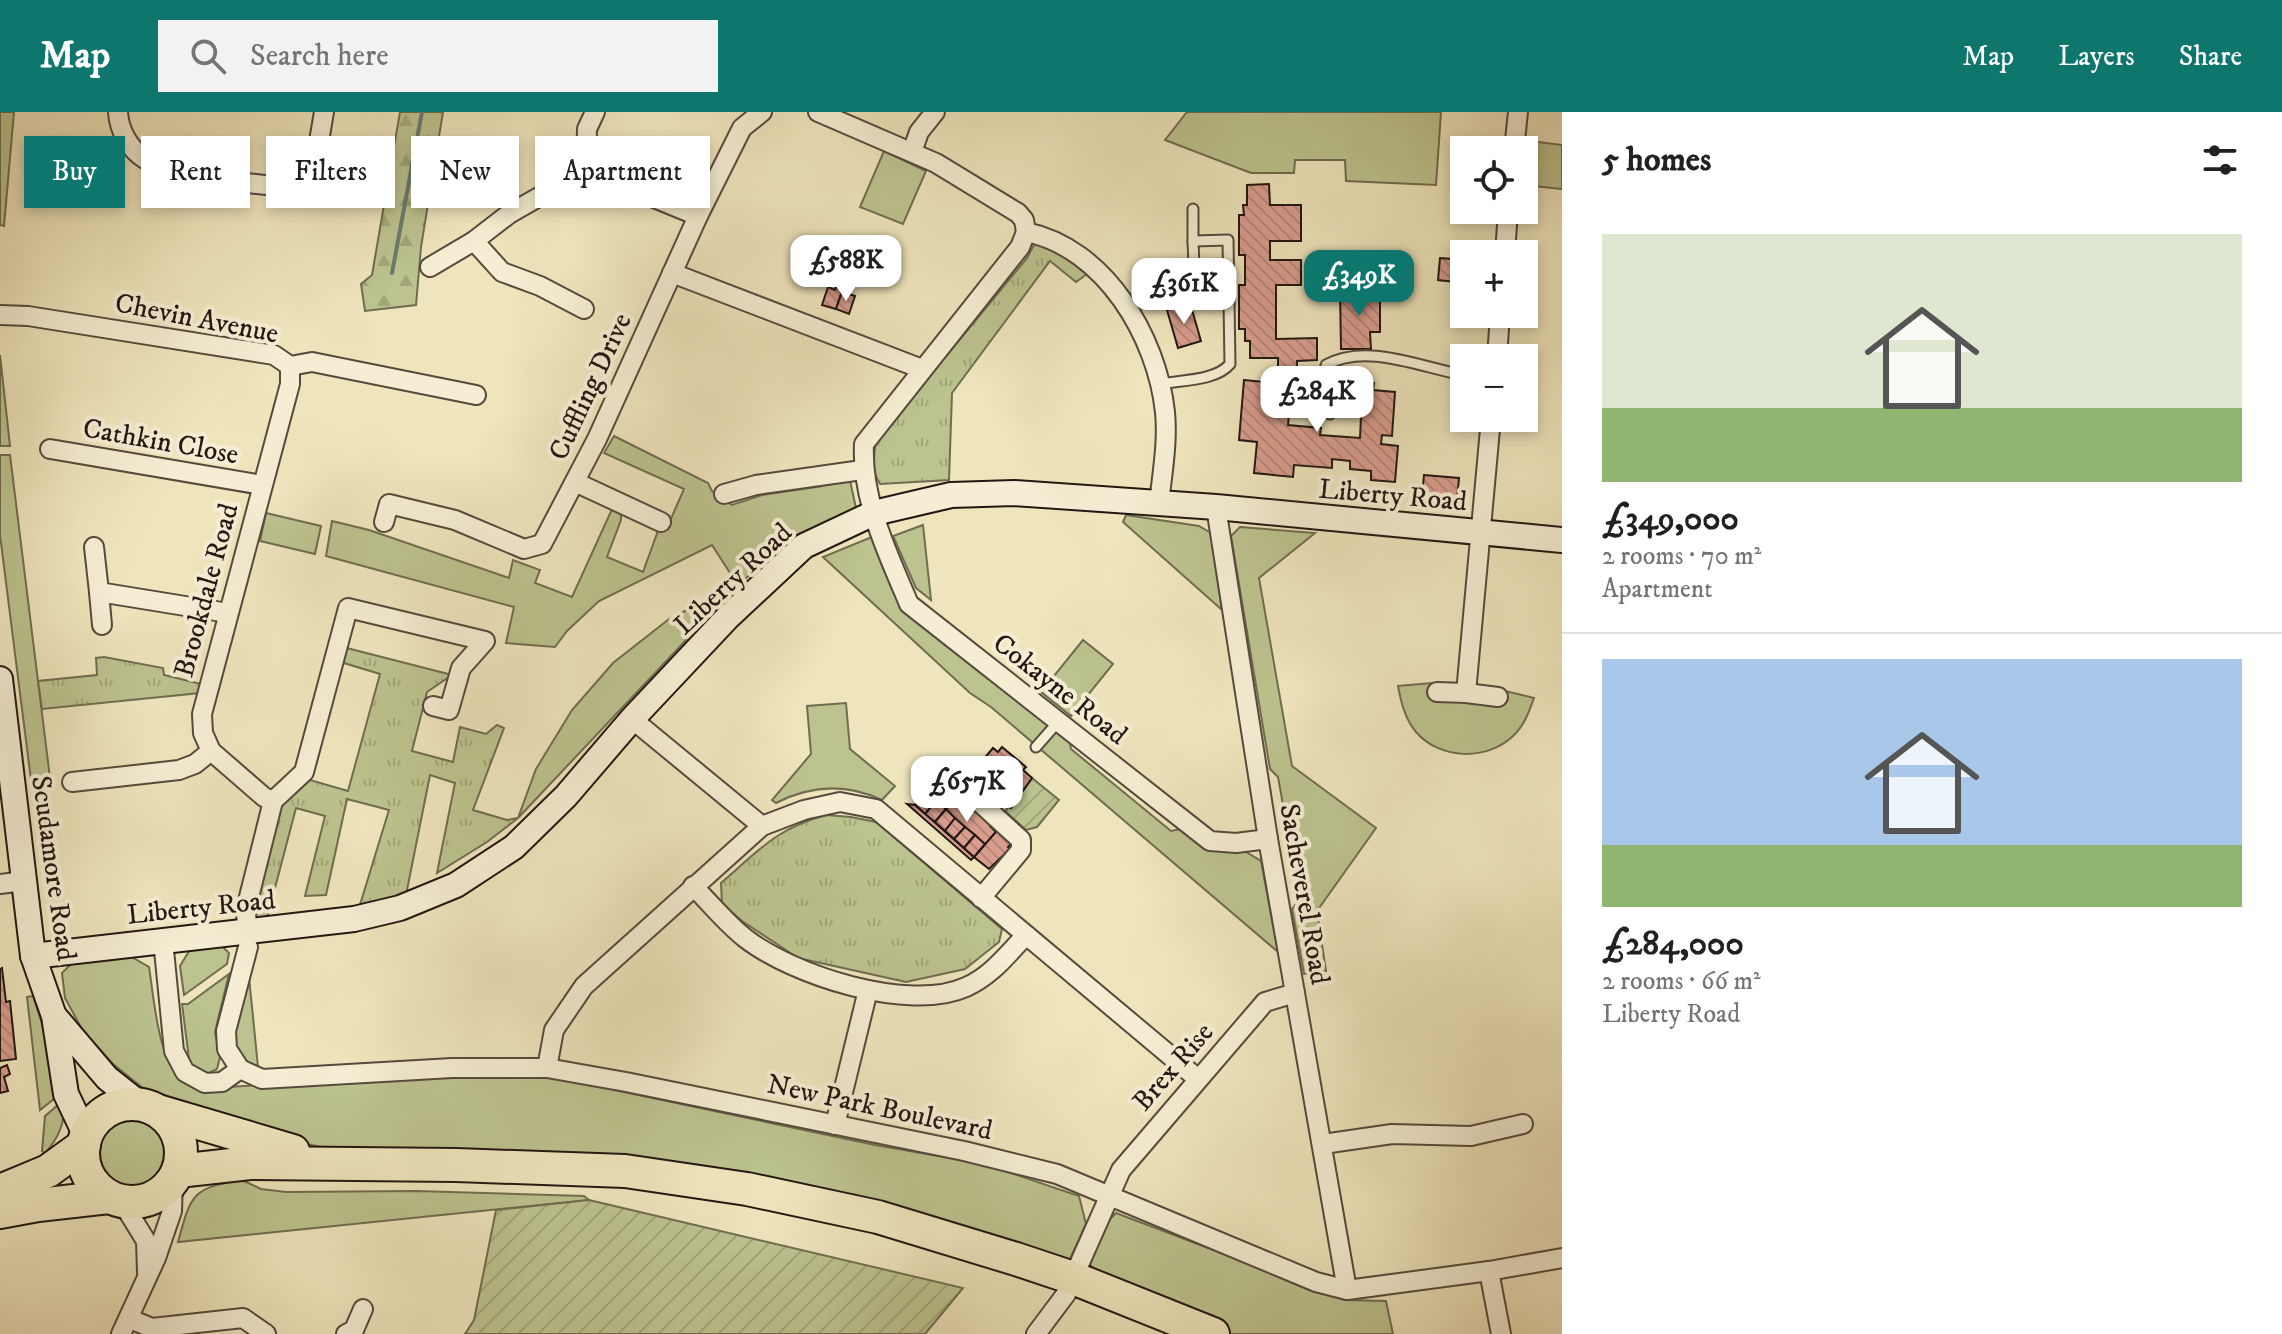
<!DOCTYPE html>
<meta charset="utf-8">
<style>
body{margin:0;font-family:"IM FELL DW Pica",serif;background:#f2f2f2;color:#202124;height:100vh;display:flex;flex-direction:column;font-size:30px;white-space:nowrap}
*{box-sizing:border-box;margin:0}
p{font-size:26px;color:#757577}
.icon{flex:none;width:44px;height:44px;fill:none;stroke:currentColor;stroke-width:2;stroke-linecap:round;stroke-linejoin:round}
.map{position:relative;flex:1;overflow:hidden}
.details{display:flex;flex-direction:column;background:#fff;width:720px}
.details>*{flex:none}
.top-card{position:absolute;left:24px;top:24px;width:760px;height:72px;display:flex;gap:16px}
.buttons{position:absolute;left:1450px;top:24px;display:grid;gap:16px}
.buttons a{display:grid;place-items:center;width:88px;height:88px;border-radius:0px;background:#fff;box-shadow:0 4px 12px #0003;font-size:40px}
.price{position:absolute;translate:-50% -68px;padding:0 18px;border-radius:16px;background:#fff;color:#222;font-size:26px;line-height:52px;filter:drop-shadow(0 2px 4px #0008)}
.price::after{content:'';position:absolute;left:50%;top:48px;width:24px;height:18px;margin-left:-12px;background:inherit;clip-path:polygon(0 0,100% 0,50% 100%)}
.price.selected{background:#0f766e;color:#fff}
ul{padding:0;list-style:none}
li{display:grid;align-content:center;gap:16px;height:424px;padding:0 40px}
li+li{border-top:2px solid #e0e0e0}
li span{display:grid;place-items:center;height:248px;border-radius:0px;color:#555}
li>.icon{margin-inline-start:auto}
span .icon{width:144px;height:144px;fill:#fffc;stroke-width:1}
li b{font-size:34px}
h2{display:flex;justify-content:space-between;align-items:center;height:96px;padding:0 40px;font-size:34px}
.pill{padding:0 28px;border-radius:0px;background:#fff;box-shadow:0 4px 12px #0003;font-size:28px;line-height:72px}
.pill.selected{background:#0f766e;color:#fff}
header{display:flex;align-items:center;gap:48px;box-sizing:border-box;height:112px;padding:0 40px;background:#0f766e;color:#fff}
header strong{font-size:38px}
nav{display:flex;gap:44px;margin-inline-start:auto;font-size:28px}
.search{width:560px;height:72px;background:#f2f2f2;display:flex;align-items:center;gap:20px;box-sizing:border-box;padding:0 28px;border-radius:0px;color:#757577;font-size:30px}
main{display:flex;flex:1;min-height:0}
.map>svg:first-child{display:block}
</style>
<header>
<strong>Map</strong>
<div class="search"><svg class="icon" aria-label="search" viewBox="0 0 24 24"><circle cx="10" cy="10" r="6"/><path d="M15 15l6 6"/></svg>Search here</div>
<nav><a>Map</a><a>Layers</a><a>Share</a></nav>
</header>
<main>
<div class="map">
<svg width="1562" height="1222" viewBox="0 0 1562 1222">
<defs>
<pattern id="forest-firs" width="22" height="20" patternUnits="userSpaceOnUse" patternTransform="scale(2)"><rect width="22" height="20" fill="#bcc38f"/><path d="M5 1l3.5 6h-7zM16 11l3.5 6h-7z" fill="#a1a77a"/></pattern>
<pattern id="park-tufts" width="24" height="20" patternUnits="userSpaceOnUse" patternTransform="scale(2)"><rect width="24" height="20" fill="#bcc38f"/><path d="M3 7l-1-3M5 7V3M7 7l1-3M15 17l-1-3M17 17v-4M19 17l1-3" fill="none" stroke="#a1a77a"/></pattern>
<pattern id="garden-furrows" width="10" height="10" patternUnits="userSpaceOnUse" patternTransform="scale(2)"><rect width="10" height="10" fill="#bcc38f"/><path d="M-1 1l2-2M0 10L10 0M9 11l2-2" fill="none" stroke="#a1a77a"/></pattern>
<pattern id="building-back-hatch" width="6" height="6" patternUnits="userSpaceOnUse" patternTransform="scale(2)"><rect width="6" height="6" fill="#d89d8d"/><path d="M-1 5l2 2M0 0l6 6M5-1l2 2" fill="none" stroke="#b98679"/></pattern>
</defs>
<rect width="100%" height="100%" fill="#efe5bd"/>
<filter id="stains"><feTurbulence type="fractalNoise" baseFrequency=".0025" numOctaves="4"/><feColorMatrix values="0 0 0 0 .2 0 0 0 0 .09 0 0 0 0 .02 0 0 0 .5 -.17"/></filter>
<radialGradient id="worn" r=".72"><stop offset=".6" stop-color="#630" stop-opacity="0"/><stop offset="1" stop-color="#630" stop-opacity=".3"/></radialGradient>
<g fill="#bcc38f" stroke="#6f6d50" stroke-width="2">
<path d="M0,0H14L4,114L0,113Z"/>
<path d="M1187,0H1441L1436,73L1346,69L1345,48H1295L1294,61H1251L1165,28Z"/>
<path d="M1514,27L1562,33V77L1524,73V38H1514Z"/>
<path d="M884,39L926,59L903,112L860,95Z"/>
<path d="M0,243L10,334H0Z"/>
<path d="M614,324L708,371L712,379L732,393L762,383L822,374L823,367L849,364L856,396L760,454L738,473L518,706L536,657L572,598L613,551L669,507L715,484L730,461L712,433L599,489L567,519L555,535L506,531L514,495L326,444L332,409L369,418L509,466L513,448L540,458L535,471L572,485L613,395L621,401V408L607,445L643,460L659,416L666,418L684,377L604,341Z"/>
<path d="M0,343H10L50,666L31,668L0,423Z"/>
<path d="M266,401L321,414L315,442L260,429Z"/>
<path d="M1126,403L1199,414L1211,421L1222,498L1123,410Z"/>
<path d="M923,413L931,488L916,476L893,424Z"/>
<path d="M1240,415L1315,421L1259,466L1292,654L1376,716L1317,799L1326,859L1304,862L1292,797L1300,787L1278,665L1270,657L1231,424Z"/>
<path d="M874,424L901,492L1070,631L1071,637L1171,719L1181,717L1219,738L1246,740L1261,749L1278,840L991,595L970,581L823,445Z"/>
<path d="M1083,528L1113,552L1071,604L1041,580Z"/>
<path d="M1432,571L1438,580L1501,578L1534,586C1529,600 1524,614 1513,624C1487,649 1440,648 1416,620C1405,607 1401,590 1398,574Z"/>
<path d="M846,591L850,637L895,674L882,688C846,671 811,673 776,691L772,688L811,642L807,594Z"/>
<path d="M222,834L229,841L227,852L184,883L180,854L191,836Z"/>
<path d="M128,843L149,855C154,885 158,957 187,971C194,974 205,974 212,976L377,966L548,964L875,1033L984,1052L1079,1084L1086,1112L1070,1147L1053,1148L900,1103L352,1041L281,1027L149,981L113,952L83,919L65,886L62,861L71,852Z"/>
<path d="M229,862L215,920L220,945L217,957L205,963L190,955L182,892H188Z"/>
<path d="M249,865L258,955L247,951L234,938L235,910Z"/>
<path d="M33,884L64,979L40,998L27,885Z"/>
<path d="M65,987C65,1009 60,1025 45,1041L42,1039L45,1004Z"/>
<circle cx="132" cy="1042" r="39"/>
<path d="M242,1068L261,1077L286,1080L416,1079L584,1084L589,1088L178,1130C191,1083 191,1076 242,1068Z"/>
<path d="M1116,1101L1345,1188L1386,1189L1393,1222H1218L1109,1170L1090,1153L1106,1111Z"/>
</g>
<path fill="url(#forest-firs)" stroke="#6f6d50" stroke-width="2" d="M400,0H443L421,135L416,193L365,199L361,172L372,163Z"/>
<g fill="url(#park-tufts)" stroke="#6f6d50" stroke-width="2">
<path d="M1035,131L1057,136L1087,162L1076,170L1050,149L952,281L949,368L880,372C871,359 874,344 876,329L1027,146Z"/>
<path d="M339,534L452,563L427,580L412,639L453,650L460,615L486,622L497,613L504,616L473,698L507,708L518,706L487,730L437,761L455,671L430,663L406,783L359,796L389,698L347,687L326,783L305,784L325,704L296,696L265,814L247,819L273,689L300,665L348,679L380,562L334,548Z"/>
<path d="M104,545L163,556L164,563L201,572L200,581L42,597L38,569L97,563L96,546Z"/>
<path d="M826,703L851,705L876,710L1002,817L999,830L965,857L906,870L798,846L742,809L722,792L721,771C758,739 777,716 826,703Z"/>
</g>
<g fill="url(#garden-furrows)" stroke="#6f6d50" stroke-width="2">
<path d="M1032,666L1059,688L1037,715L1026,718L1005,699L1022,683L1020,681Z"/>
<path d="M589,1088L963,1176L925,1222H465L474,1208L496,1098Z"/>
</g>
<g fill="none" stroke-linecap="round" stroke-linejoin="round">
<path stroke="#6a7c6f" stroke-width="4" d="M392,161L422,0"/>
</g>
<g fill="url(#building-back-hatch)" stroke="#221712" stroke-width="2">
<path d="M1269,72L1270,93H1301V129H1270V148H1301V173H1276V227L1317,226V248L1297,249V255L1278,256V246H1250V229H1245V217H1239V173H1245V143H1239V103H1244L1243,93H1247V73Z"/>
<path d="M1440,146L1464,148V171L1438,168Z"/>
<path d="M838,167L845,170L836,197L822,193L828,175L835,178Z"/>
<path d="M1380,177V220H1370L1371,237H1341L1340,178Z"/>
<path d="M842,180L855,184L849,202L836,197Z"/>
<path d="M1190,191L1201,229L1178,236L1167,198Z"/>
<path d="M1244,268L1274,271L1290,292L1288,313L1321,316L1320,323L1360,326L1361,304L1355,303L1358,270L1374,271L1373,278L1395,280L1392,324L1382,323L1381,332L1398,334L1395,370L1371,368V359L1350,357V349L1332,347V356L1294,353L1293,365L1254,361L1257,330L1239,328Z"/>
<path d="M1424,363L1459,366L1457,387L1422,384Z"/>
<path d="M1002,635L1026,655L1023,658L1032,666L1011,696L981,673L983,670L979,666L984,660L977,655L993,636L998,640Z"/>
<path d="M940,664L995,709L990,714L996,720L974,745L915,693Z"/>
<path d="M940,664L961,679L935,710L915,693Z"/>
<path d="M961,679L995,709L990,714L996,720L974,745L935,710Z"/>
<path d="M926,680L936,689L925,702L915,693Z"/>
<path d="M936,689L946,697L935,710L925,702Z"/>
<path d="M907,692L915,693L974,745L971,748Z"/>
<path d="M946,697L955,706L945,719L935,710Z"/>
<path d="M955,706L965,715L954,727L945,719Z"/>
<path d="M1001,714L1013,730L1008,735L1010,737L989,757L974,745Z"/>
<path d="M965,715L975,723L964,736L954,727Z"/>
<path d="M975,723L985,732L974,745L964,736Z"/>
<path d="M2,856L6,890L10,889L16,947L0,949V857Z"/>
<path d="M7,953L10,962L4,965L8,979L0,981V956Z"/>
</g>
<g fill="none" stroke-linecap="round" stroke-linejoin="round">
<g stroke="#554a3d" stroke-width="13">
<g id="lane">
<path d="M1193,129L1194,154"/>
<path d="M1160,272C1181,268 1216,269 1230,252L1228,128L1193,129V97"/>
<path d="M1330,302L1325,266L1326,253C1367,230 1422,256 1464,263"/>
<path d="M1036,635L1058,610"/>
</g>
</g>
<g stroke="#554a3d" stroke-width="22">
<g id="street">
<path d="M118,0C119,18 129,37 145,47C158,56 255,74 272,73C283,73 293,69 301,63C319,48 320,21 324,0"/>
<path d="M818,0L936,51L1018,101L1024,108L1026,120"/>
<path d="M1514,38L1518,0"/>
<path d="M912,40L919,20L935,0"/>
<path d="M586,58L587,17L595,0"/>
<path d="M1026,120L1020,135L864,332C861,387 888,442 909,492L1210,729L1236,731L1268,727"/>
<path d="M1026,120C1105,136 1157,225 1165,300C1168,331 1162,362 1159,392"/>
<path d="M474,129L502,160L540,174L584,197"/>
<path d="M1505,142L1508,98"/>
<path d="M430,155L474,129L509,102L586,58L698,104"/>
<path d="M672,161L922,257"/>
<path d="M0,203L28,204L274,243L290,254L312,250L476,283"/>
<path d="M1497,246L1500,202"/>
<path d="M50,337L262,373"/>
<path d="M575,370L661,410"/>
<path d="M724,382L756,373L862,358"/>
<path d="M1216,395L1268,727L1347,1178"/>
<path d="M384,410L389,392L455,408L524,437L542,432L597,327L698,104L742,16L762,0"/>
<path d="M94,435L99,480L228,501"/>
<path d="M99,480L102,513"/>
<path d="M1437,580L1466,581L1498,585"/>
<path d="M1466,581L1491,306"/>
<path d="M632,607L762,714"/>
<path d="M941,655L1021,728V738L981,786"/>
<path d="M72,670L179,658L195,652L211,639"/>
<path d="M273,689L264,685L211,639L203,621L202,602L290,272V254"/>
<path d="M0,772L23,769"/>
<path d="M693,774C710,791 726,811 745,826C792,863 909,901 966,875C991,864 1007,843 1026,823"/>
<path d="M247,819L246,797L273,689L304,660L348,496L485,529L461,556L449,598L433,594"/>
<path d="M163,828L174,939L185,960L205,971L222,970L240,957L262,967L452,956H547L626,970L964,1039L1057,1062L1316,1170L1347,1178L1489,1159L1562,1146"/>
<path d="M547,956L554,918L584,874L762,714L804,698L840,690L876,697L1198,967"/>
<path d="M240,957L227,937L226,919L248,835"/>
<path d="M835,1013L868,878"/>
<path d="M1323,1032L1392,1022L1471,1024L1523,1012"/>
<path d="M122,1090L146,1129L147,1160"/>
<path d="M1489,1159L1501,1222"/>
<path d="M130,1207L152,1216L243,1206L266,1222"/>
<path d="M121,1222L156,1146L172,1099L173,1070"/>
<path d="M346,1222L354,1218L363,1197"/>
<path d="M1036,1222L1066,1182L1121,1058L1265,890L1295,881"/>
</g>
</g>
<g stroke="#221712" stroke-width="28">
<g id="secondary">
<path d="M0,567L33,844L54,904L66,982L86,1024"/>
<path d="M33,844L354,807L400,796L456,773L514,735L566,684L632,607L728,505L804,434L874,401L951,383L1014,381L1216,395L1562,428"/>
<path d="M56,906L107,966L141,993"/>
</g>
</g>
<g stroke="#221712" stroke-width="36">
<g id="highway">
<circle cx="132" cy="1041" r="49"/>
<path d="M158,999L293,1039"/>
<path d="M178,1059L250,1051L456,1053L625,1059L747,1077L878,1105L1016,1147L1073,1166L1213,1222"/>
<path d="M0,1079L48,1059L84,1033"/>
<path d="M0,1100L38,1093L109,1085"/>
</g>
</g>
<use href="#lane" stroke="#f5eed4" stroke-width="9"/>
<use href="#street" stroke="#f5eed4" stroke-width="18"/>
<use href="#secondary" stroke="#f5eed4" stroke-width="24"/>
<use href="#highway" stroke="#efe5bd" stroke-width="32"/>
</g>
<g text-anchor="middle" stroke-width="8" stroke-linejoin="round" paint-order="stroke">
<g font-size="28" fill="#221712" stroke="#f5eed4">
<text transform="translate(197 205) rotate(11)" y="10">Chevin Avenue</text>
<text transform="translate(589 274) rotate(-65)" y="10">Cuffling Drive</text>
<text transform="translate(161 328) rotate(10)" y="10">Cathkin Close</text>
<text transform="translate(1393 382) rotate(5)" y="10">Liberty Road</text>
<text transform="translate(732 466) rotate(-43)" y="10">Liberty Road</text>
<text transform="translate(205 478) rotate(-75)" y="10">Brookdale Road</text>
<text transform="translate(1061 576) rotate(38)" y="10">Cokayne Road</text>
<text transform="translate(55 756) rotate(82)" y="10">Scudamore Road</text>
<text transform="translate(1306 782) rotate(80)" y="10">Sacheverel Road</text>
<text transform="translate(201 794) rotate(-6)" y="10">Liberty Road</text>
<text transform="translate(1172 954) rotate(-49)" y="10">Brex Rise</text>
<text transform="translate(880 994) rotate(12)" y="10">New Park Boulevard</text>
</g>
</g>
<rect width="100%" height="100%" filter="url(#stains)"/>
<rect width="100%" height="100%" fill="url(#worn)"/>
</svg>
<div class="buttons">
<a><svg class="icon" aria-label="locate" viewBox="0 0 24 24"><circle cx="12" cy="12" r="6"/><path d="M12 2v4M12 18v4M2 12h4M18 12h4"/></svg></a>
<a>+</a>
<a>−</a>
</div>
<b class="price" style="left:846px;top:191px">£588K</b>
<b class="price selected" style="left:1359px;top:206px">£349K</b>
<b class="price" style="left:1184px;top:214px">£361K</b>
<b class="price" style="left:1317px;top:322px">£284K</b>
<b class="price" style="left:967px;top:712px">£657K</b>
<div class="top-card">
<a class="pill selected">Buy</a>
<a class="pill">Rent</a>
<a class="pill">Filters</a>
<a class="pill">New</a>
<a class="pill">Apartment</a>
</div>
</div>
<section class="details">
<h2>5 homes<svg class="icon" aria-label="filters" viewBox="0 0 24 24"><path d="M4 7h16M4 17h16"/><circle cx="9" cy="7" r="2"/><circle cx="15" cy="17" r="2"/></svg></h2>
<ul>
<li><span style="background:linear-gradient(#dfe7d0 70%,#8fb573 0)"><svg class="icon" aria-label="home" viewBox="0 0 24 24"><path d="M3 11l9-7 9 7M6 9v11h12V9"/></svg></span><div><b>£349,000</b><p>2 rooms · 70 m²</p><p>Apartment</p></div></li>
<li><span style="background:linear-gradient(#a9c7e8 75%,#8fb573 0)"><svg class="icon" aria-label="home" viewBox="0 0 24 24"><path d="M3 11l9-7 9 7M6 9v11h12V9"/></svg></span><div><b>£284,000</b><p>2 rooms · 66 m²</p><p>Liberty Road</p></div></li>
</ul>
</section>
</main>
